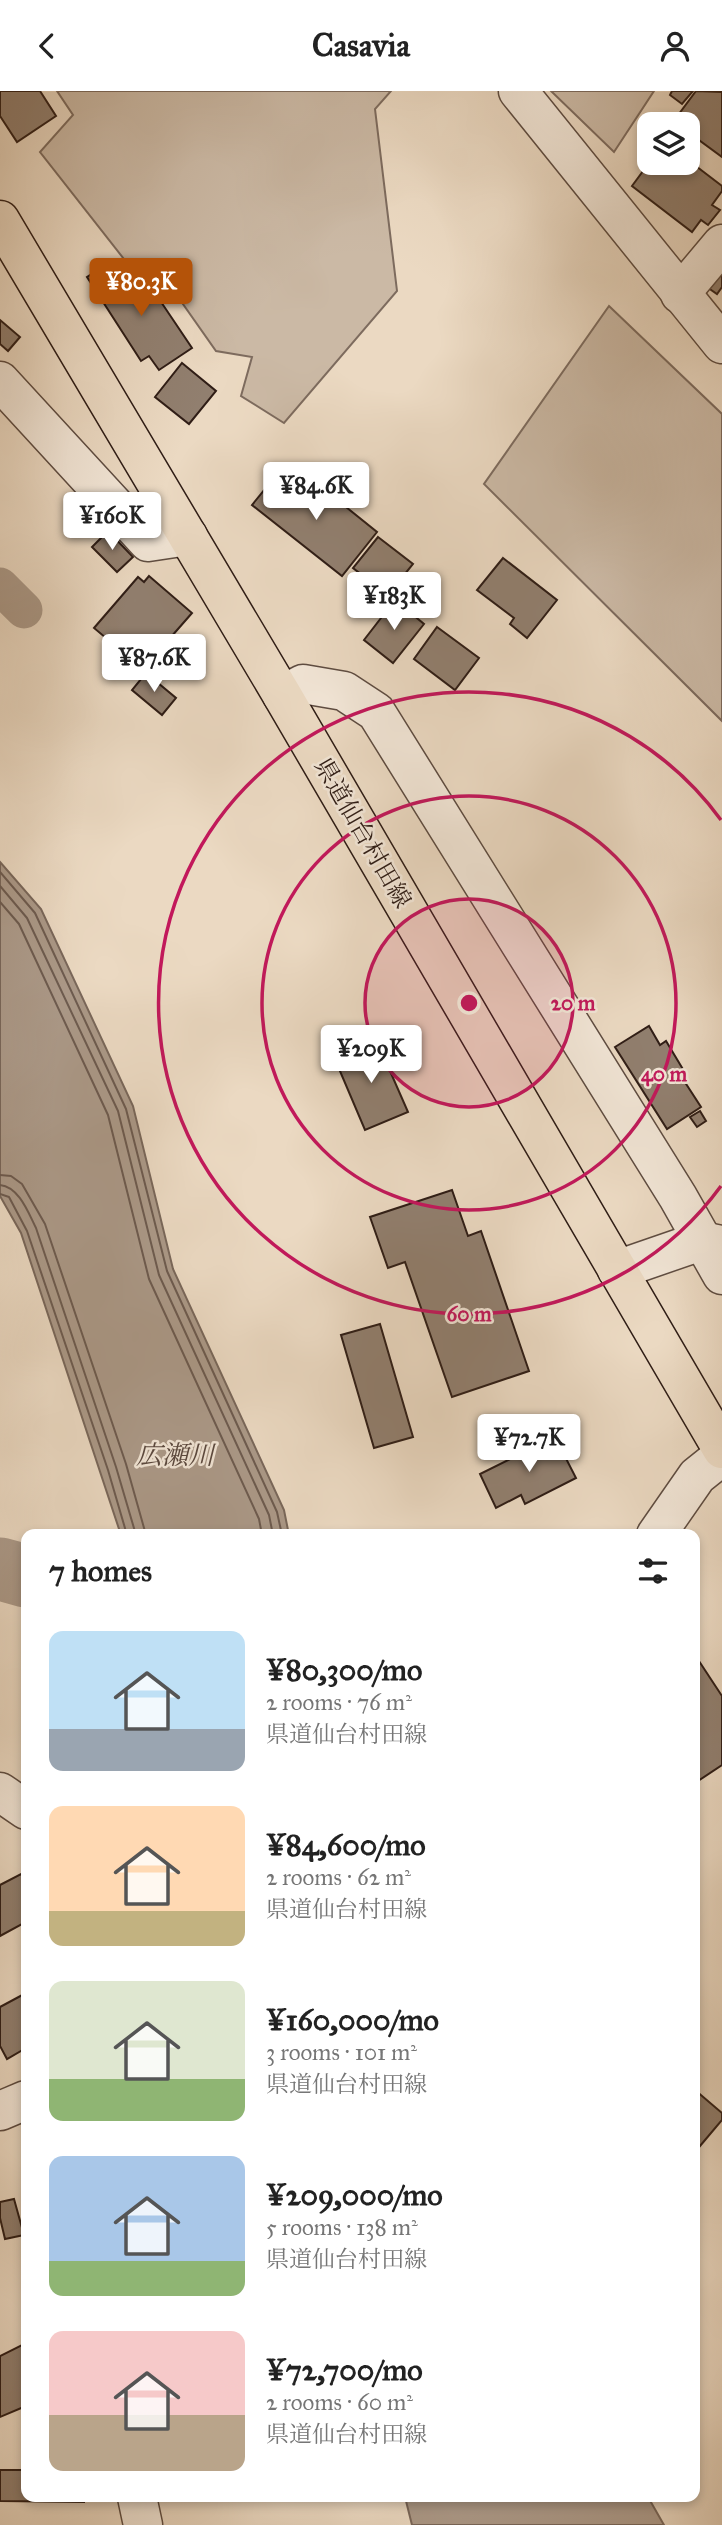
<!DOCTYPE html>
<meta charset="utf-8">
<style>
body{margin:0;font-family:"IM FELL Great Primer","Noto Serif JP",serif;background:#f2f2f2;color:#222;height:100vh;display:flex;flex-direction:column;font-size:26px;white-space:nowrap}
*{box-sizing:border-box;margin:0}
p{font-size:23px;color:#767676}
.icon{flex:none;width:38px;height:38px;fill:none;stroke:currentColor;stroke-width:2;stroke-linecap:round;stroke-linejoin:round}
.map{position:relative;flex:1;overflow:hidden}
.details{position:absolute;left:21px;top:1438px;width:679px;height:973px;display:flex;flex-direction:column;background:#fff;border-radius:14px;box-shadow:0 4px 10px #0003}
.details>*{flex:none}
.controls{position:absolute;left:637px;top:21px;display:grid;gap:14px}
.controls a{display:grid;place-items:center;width:63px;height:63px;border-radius:14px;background:#fff;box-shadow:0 4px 10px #0003;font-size:35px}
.price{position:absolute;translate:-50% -60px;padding:0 16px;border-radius:7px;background:#fff;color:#222;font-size:23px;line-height:46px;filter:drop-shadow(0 2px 4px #0008)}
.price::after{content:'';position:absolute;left:50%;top:42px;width:21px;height:16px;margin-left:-10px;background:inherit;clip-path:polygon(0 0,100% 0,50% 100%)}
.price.selected{background:#b45309;color:#fff}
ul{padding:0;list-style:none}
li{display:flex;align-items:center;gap:21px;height:175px;padding:0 28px}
li span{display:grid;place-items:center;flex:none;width:196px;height:140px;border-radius:14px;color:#555}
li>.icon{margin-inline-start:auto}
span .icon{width:84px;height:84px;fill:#fffc;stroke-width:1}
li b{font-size:30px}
h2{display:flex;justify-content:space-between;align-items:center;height:84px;padding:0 28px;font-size:30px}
header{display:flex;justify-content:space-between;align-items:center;height:91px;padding:0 28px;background:#fff;font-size:32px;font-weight:800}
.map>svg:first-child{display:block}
</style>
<header><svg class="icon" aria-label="back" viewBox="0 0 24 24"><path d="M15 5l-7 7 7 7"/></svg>Casavia<svg class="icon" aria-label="person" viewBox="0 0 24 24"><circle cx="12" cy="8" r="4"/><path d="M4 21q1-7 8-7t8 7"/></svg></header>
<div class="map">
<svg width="722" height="2434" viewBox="0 0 722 2434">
<rect width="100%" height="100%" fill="#ebd9c2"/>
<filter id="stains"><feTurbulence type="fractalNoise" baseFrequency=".00286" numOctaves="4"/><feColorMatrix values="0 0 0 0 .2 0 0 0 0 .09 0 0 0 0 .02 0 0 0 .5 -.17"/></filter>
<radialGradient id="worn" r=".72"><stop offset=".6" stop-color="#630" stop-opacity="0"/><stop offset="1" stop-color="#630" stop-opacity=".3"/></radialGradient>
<g fill="#cbb9a5" stroke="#7d6b5e" stroke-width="2">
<path d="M57,0H391L375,18L397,200L284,332L241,305L252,266L216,260L159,179L131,177L40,61L73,24Z"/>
<path d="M551,0H654L614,61Z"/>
<path d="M609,215L722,323V630L484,393Z"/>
</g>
<g fill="#ab9988" stroke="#79675a" stroke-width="2">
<path d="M0,771L41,818L133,1015L173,1178L284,1419L289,1444H121L21,1142L0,1105Z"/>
<path d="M405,2406H648L664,2434H412Z"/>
</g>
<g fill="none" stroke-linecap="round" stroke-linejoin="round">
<g stroke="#6d5b4f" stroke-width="2">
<path d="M0,781L35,822L126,1018L167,1180L277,1421L282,1444"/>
<path d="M0,795L27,827L118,1020L159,1184L269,1424L273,1444"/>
<path d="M0,811L19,833L108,1024L149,1188L259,1428L262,1444"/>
<path d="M0,1084L11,1085L22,1093L45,1133L126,1373L146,1444"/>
<path d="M0,1094C19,1096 28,1121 36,1137L116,1376L136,1444"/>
<path d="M0,1103L9,1106L27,1140L108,1379L127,1444"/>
</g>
<path stroke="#ab9988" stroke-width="37" d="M0,495L24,519"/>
<path stroke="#ab9988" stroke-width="63" d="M0,1478L26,1485"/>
</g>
<g fill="#917f6f" stroke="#2f1d16" stroke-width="2">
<path d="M0,0H40L56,25L17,51L0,25Z"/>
<path d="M672,0H693L682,13L670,4Z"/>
<path d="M696,0L722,1V66L688,41V33L673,31Z"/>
<path d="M688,69L722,95V100L712,114L720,119L708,134L701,129L692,141L632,95L649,72H688Z"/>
<path d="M110,171L132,204L149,193L192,257L159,279L149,265L141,270L87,186Z"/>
<path d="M722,177V196L717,203L704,194Z"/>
<path d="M0,229L20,246L8,260L0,253Z"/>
<path d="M182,272L216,300L189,333L155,306Z"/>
<path d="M278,382L305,404L315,391L377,441L342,485L252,414Z"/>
<path d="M108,440L133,466L117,481L92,456Z"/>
<path d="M378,446L413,473L388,504L353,477Z"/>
<path d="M503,467L557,509L527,547L510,533L514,527L477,499Z"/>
<path d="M149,485L192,522L143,578L94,537L138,486L144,491Z"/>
<path d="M395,509L424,533L393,572L364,549Z"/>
<path d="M437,536L479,567L455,599L414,568Z"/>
<path d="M146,582L176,607L162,624L132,599Z"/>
<path d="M649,935L660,954L666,950L684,980L679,982L701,1016L667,1038L615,956Z"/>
<path d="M376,948L408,1021L365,1039L334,966Z"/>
<path d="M700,1020L706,1030L697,1036L690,1026Z"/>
<path d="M452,1099L468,1145L481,1140L529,1280L452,1306L405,1171L388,1177L370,1126Z"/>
<path d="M380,1233L413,1346L374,1357L341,1244Z"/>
<path d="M555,1346L576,1387L525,1413L521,1404L496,1417L480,1383Z"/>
<path d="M695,1564L722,1605V1674L695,1692Z"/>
<path d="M21,1783L26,1792V1831L0,1845V1794Z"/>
<path d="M26,1902V1957L7,1968L0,1955V1916Z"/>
<path d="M695,1999L722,2022V2029L700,2055L695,2051Z"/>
<path d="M14,2108L24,2144L5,2148L0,2127V2111Z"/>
<path d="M26,2252V2315L0,2326V2265Z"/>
<path d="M0,2379H26V2406H84V2411L0,2410Z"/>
</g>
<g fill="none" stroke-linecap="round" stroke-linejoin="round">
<g stroke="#5e4c41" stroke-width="41">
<g id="minor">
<path d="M518,0L722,253"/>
<path d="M680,203L722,153"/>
<path d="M0,290L148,451L188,445"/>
<path d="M282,604L303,593L344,600L376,621L678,1106L722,1184"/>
<path d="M617,1179L701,1150L722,1154"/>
<path d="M656,1444L697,1385L722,1365"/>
<path d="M0,1701L26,1719"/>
<path d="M0,2020L26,2009"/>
<path d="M137,2406L143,2434"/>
</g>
</g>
<g stroke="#2f1d16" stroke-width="41">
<path id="major" d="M0,129L282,604L722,1358"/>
</g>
<use href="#minor" stroke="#f2e6d7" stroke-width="38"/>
<use href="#major" stroke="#ebd9c2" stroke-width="38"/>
</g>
<circle cx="469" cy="912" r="104" fill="#c2185b" fill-opacity=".12"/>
<g fill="none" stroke="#c2185b" stroke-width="3.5">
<circle cx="469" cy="912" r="104"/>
<circle cx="469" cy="912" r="207"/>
<path d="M721 1095A311 311 0 1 1 721 729"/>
</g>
<g text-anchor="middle" stroke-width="5" stroke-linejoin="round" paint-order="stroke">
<g font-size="24" fill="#2f1d16" stroke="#f2e6d7">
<text transform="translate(363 742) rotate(60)" y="8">県道仙台村田線</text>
</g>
<g font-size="26" font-style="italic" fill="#5a483e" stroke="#f2e6d7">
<text x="175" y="1373">広瀬川</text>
</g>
</g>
<circle cx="469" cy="912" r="10" fill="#c2185b" stroke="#f2e6d7" stroke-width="3.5"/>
<g font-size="21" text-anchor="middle" font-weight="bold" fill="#c2185b" stroke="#f2e6d7" stroke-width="5" stroke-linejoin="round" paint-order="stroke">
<text x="573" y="919">20 m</text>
<text x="664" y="990">40 m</text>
<text x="469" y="1230">60 m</text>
</g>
<rect width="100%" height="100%" filter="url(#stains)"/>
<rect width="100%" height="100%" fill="url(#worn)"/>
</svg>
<div class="controls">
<a><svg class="icon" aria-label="layers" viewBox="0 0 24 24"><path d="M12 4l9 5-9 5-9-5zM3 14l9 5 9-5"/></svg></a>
</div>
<b class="price selected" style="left:141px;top:227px">¥80.3K</b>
<b class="price" style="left:316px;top:431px">¥84.6K</b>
<b class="price" style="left:112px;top:461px">¥160K</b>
<b class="price" style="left:394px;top:541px">¥183K</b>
<b class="price" style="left:154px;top:603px">¥87.6K</b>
<b class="price" style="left:371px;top:994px">¥209K</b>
<b class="price" style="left:529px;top:1383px">¥72.7K</b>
<section class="details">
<h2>7 homes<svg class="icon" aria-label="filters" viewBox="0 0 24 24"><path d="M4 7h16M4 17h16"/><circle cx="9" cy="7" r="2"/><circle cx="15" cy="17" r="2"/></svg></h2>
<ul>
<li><span style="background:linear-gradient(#bfe0f5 70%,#9aa5b1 0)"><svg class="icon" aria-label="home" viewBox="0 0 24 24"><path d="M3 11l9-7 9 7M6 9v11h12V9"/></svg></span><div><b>¥80,300/mo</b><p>2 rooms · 76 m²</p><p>県道仙台村田線</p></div></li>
<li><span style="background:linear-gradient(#ffd9b3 75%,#c2b280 0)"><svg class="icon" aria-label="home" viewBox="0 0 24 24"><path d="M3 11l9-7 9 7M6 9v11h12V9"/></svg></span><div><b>¥84,600/mo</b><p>2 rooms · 62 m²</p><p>県道仙台村田線</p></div></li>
<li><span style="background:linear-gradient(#dfe7d0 70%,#8fb573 0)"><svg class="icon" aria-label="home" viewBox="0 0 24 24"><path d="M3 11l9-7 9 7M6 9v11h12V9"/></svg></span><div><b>¥160,000/mo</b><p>3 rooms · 101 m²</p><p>県道仙台村田線</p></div></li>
<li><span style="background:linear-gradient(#a9c7e8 75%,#8fb573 0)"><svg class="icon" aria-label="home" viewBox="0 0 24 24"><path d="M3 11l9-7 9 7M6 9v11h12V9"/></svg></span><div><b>¥209,000/mo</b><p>5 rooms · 138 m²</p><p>県道仙台村田線</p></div></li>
<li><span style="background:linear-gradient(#f6c9c9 60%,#b9a48a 0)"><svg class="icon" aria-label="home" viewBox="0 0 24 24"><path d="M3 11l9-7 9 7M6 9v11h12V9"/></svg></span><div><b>¥72,700/mo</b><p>2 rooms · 60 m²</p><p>県道仙台村田線</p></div></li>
</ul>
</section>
</div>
